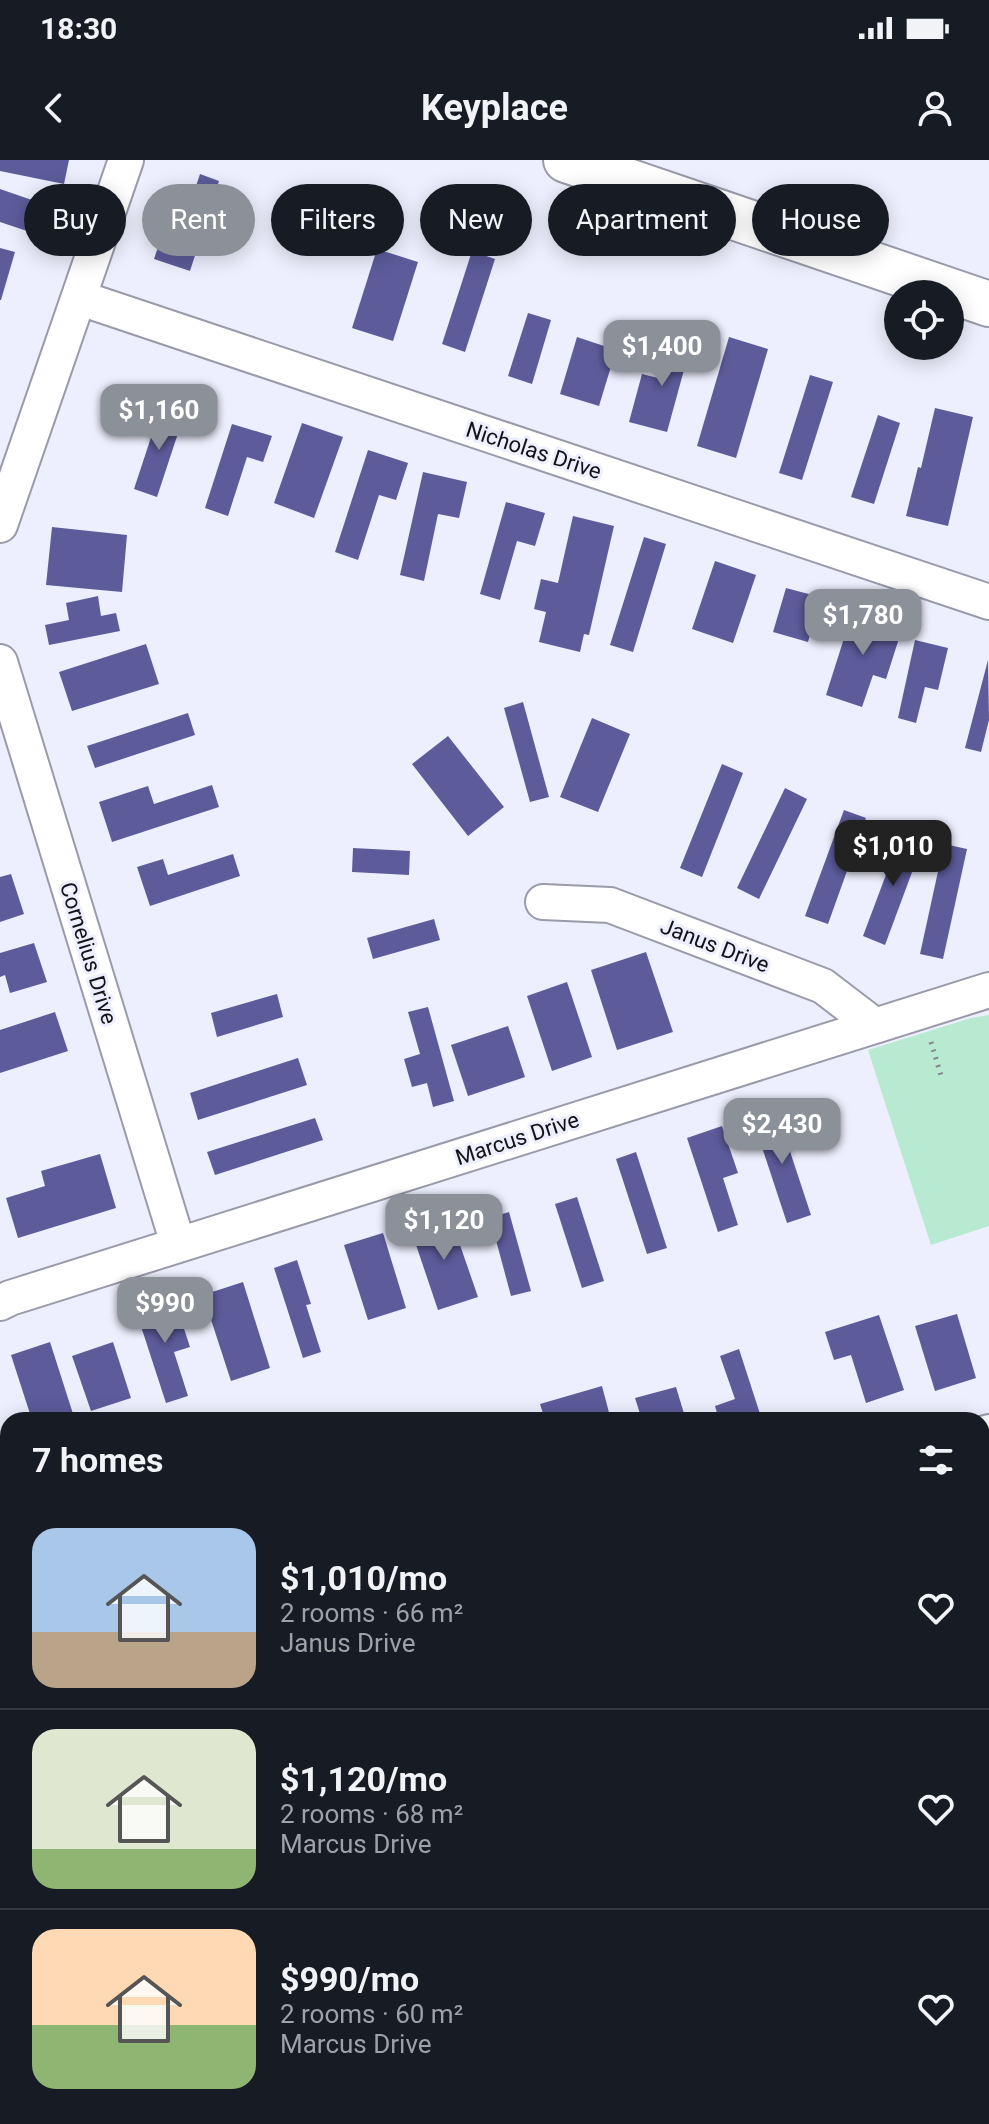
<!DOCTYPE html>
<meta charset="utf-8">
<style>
body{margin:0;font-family:Roboto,sans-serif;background:#242831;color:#f1f3f6;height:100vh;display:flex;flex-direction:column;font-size:30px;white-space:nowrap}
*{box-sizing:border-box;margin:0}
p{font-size:26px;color:#9ea1a6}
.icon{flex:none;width:44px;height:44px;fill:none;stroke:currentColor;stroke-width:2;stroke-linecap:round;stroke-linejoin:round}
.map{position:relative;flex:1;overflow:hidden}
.details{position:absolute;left:0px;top:1252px;width:990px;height:712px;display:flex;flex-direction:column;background:#171b24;border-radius:24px 24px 0 0;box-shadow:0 4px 20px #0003}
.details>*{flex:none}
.guide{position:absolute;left:24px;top:24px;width:942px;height:72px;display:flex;gap:16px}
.controls{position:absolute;left:884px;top:120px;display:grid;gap:16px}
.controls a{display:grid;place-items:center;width:80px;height:80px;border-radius:50%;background:#171b24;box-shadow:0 4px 20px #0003;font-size:40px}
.price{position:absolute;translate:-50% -68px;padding:0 18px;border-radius:16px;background:#8c9099;color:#fff;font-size:26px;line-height:52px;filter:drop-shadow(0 2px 4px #0008)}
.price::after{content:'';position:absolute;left:50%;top:48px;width:24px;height:18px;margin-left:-12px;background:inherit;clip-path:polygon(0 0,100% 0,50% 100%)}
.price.selected{background:#222;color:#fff}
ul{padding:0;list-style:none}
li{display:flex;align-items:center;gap:24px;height:200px;padding:0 32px}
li+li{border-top:2px solid #363941}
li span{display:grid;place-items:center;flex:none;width:224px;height:160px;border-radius:24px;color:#555}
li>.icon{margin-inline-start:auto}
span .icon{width:96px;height:96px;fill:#fffc;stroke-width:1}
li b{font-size:34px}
h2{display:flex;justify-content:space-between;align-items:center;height:96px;padding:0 32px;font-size:34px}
.tag{padding:0 28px;border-radius:36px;background:#171b24;box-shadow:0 4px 20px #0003;font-size:28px;line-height:72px}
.tag.selected{background:#8c9099;color:#fff}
.status{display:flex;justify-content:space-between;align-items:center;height:56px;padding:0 40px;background:#171b24;direction:ltr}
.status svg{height:22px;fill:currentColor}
header{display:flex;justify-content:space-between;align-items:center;height:104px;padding:0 32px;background:#171b24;font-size:36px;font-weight:700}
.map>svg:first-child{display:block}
</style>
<div class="status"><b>18:30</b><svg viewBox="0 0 49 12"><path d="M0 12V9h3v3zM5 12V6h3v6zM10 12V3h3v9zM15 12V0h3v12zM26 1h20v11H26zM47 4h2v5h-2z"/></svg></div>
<header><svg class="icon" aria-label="back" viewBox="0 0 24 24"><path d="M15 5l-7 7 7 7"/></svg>Keyplace<svg class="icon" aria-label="person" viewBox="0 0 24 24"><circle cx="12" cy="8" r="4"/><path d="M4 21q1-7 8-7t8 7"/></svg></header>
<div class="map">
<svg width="989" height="1964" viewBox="0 0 989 1964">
<rect width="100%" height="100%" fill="#eeeffe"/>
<path fill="#b7ead0" d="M989,855V1066L931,1085L868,890L971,858Z"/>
<g fill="#5d5b9a">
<path d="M0,0H69L64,24L0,11Z"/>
<path d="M200,14L219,21L190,111L154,99L169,54L185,59Z"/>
<path d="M0,29L55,48L45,77L0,62Z"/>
<path d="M0,88L15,92L1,140H0Z"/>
<path d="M377,89L418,102L393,181L352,168Z"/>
<path d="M472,91L495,99L465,192L442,184Z"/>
<path d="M528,153L551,160L532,224L508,216Z"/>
<path d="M674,172L693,177L667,272L629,262L642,214L662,219Z"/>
<path d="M577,177L616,190L599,246L560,234Z"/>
<path d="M729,177L768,189L736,298L697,286Z"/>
<path d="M810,215L833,222L802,320L779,313Z"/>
<path d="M161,247L184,255L157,337L134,329Z"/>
<path d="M935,248L973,257L948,366L906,356L918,307L921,308Z"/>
<path d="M878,255L900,263L874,344L851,337Z"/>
<path d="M302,263L343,277L314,358L274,343Z"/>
<path d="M232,264L272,276L263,302L247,297L228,356L205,348Z"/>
<path d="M368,290L408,303L396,340L379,335L358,400L335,392Z"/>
<path d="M423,312L467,322L459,358L438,354L424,421L400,415Z"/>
<path d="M506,342L545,353L535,386L517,381L500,440L480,434Z"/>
<path d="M573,356L614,366L589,475L584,474L580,492L539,482L546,452L534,449L541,419L558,423Z"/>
<path d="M52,367L127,375L122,432L46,425Z"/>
<path d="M644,377L666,384L633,492L610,485Z"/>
<path d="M715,401L756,415L733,483L692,469Z"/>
<path d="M786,428L820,437L808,482L773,472Z"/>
<path d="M98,436L101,456L116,453L120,471L49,485L45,465L69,460L66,443Z"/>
<path d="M853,450L903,466L886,519L873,515L862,547L826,535Z"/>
<path d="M915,480L948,488L938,530L925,527L916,563L898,558Z"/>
<path d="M146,484L159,524L72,551L59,512Z"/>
<path d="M988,500L989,560L981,592L965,588Z"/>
<path d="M523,542L549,637L530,642L504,548Z"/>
<path d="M188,553L195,575L95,608L87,586Z"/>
<path d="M592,558L630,574L598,652L560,637Z"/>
<path d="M448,576L504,647L468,676L412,604Z"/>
<path d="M722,604L743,613L702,717L680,708Z"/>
<path d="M212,625L219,647L112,682L99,642L148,626L154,644Z"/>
<path d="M785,628L807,639L759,739L737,728Z"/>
<path d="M844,650L866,658L828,764L805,756Z"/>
<path d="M902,672L924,680L885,785L863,776Z"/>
<path d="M944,684L967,689L943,799L920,794Z"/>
<path d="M353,688L410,691L409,715L352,712Z"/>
<path d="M233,694L240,716L150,746L137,707L163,699L168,715Z"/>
<path d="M11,714L24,754L0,762V717Z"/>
<path d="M434,759L440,780L373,799L367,778Z"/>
<path d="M34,783L47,822L10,833L5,815L0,817V793Z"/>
<path d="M646,792L673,872L617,890L591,810Z"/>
<path d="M567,822L592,897L552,911L527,836Z"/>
<path d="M277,834L283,857L217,877L211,853Z"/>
<path d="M428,847L454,941L433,947L427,923L412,927L404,899L420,894L408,852Z"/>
<path d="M55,852L68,891L0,913V870Z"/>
<path d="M508,866L525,917L468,936L451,885Z"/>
<path d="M298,898L307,925L198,960L190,933Z"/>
<path d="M776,949L811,1055L787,1063L752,957Z"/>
<path d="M315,958L323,980L215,1015L207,992Z"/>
<path d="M722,966L738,1013L723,1018L738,1065L718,1072L687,978Z"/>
<path d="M636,992L667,1088L647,1094L616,999Z"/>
<path d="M100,994L116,1048L18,1078L6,1038L45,1026L41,1011Z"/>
<path d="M577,1037L604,1121L582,1128L555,1044Z"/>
<path d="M509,1052L531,1131L511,1136L490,1058Z"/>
<path d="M449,1053L478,1137L438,1150L410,1067Z"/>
<path d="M383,1073L406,1148L368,1160L344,1085Z"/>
<path d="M297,1100L311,1144L306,1145L321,1192L303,1198L274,1108Z"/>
<path d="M243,1122L270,1208L231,1221L203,1135Z"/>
<path d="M174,1138L190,1187L174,1192L188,1236L166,1243L136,1151Z"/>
<path d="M957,1154L976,1218L935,1231L915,1166Z"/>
<path d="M879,1155L904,1230L866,1243L851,1195L834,1200L825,1172Z"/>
<path d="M50,1182L75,1260H32L11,1195Z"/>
<path d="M113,1182L131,1238L91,1251L72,1196Z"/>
<path d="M739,1189L762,1260H719L715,1246L735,1239L720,1196Z"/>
<path d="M602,1226L611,1260H545L540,1244Z"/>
<path d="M676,1227L686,1260H642L635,1238Z"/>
<path d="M982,1340L989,1359V1379L985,1381L989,1391V1440L982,1442Z"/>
<path d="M5,1529L8,1540V1568L0,1571V1531Z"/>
<path d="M8,1601V1622L0,1625V1603Z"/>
<path d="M8,1751V1776L0,1779V1753Z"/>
<path d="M376,1956H408L411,1964H354Z"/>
<path d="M431,1956H494L496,1964H433Z"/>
<path d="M504,1956H529L532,1964H506Z"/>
<path d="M581,1956H605L608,1964H583Z"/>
<path d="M656,1956H701L703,1963L658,1964Z"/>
</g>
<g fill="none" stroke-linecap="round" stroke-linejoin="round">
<g stroke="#999aaa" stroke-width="38">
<g id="minor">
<path d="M80,138L989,442"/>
<path d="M0,365L126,0"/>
<path d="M0,502L178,1084"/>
<path d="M543,742L610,745L823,826L874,865"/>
<path d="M0,1143L10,1138L989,830"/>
<path d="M982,1274L989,1272"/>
<path d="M0,1344L8,1370"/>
<path d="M982,1715L989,1713"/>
<path d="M191,1956L193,1961L210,1956"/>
</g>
</g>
<g stroke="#999aaa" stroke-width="48">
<path id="secondary" d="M566,0L989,144"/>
</g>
<path stroke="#878792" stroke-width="5" stroke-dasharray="2 6" stroke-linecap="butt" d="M931,882L942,919"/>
<use href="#minor" stroke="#fff" stroke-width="34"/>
<use href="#secondary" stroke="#fff" stroke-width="44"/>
</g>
<g text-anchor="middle" stroke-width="6" stroke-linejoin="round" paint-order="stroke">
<g font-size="22" fill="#121218" stroke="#eeeffe">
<text transform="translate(534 290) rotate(18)" y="8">Nicholas Drive</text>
<text transform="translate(715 785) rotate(21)" y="8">Janus Drive</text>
<text transform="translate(89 793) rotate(73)" y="8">Cornelius Drive</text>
<text transform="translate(517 978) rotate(-18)" y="8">Marcus Drive</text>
</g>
</g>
</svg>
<div class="controls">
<a><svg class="icon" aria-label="locate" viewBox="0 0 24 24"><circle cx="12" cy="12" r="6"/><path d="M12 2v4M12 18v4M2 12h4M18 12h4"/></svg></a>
</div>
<b class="price" style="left:662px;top:228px">$1,400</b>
<b class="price" style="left:159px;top:292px">$1,160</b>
<b class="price" style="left:863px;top:497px">$1,780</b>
<b class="price selected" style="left:893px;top:728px">$1,010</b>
<b class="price" style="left:782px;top:1006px">$2,430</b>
<b class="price" style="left:444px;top:1102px">$1,120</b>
<b class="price" style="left:165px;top:1185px">$990</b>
<div class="guide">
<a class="tag">Buy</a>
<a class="tag selected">Rent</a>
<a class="tag">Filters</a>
<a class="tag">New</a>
<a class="tag">Apartment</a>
<a class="tag">House</a>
</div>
<section class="details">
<h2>7 homes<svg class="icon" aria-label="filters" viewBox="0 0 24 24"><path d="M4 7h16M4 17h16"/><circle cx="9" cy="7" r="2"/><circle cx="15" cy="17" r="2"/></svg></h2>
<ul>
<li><span style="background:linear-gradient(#a9c7e8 65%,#b9a48a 0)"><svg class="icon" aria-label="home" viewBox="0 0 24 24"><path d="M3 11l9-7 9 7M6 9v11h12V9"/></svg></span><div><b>$1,010/mo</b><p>2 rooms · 66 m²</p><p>Janus Drive</p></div><svg class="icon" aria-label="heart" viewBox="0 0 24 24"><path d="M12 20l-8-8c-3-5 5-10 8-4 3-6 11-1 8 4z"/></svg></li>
<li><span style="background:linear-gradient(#dfe7d0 75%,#8fb573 0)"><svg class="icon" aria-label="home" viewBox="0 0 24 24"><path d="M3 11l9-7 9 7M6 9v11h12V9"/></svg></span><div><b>$1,120/mo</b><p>2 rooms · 68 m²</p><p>Marcus Drive</p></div><svg class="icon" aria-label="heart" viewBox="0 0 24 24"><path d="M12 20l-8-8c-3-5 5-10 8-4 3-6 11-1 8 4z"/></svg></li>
<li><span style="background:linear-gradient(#ffd9b3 60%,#8fb573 0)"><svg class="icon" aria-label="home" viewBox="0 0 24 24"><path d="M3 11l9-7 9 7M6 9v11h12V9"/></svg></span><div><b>$990/mo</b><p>2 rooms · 60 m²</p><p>Marcus Drive</p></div><svg class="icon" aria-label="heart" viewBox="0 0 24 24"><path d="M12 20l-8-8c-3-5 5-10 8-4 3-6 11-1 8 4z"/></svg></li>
</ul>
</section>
</div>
